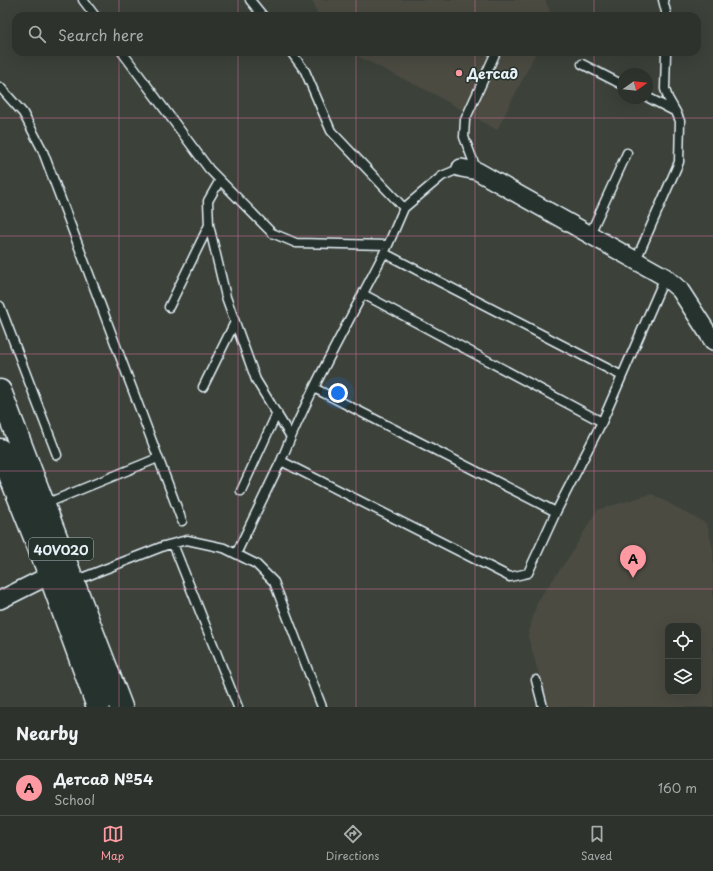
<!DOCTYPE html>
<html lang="en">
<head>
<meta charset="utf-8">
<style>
  :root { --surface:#2d322c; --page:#393e38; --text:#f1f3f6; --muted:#a7aaa9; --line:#484d48; --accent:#ff9aa2 }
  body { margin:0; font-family:"Playpen Sans",sans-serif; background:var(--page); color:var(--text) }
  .controls { position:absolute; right:12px; bottom:12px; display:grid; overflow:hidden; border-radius:8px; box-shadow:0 4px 16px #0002 }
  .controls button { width:36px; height:36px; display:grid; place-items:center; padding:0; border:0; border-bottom:1px solid var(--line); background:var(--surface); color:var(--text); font:20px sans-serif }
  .compass { position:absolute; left:617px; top:68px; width:36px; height:36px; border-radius:50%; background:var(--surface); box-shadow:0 4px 16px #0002; rotate:75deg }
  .you { position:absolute; left:338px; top:393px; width:14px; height:14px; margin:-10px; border:3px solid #fff; border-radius:50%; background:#1a73e8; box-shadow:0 0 0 6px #1a73e833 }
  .badge { display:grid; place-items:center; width:26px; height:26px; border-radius:50%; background:var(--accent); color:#111; font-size:13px; font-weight:700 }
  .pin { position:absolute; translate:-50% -33px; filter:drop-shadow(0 1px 2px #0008) }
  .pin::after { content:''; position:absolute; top:21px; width:14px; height:12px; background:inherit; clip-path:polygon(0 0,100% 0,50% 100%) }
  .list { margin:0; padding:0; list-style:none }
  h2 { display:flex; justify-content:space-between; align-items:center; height:52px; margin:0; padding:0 16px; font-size:17px }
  h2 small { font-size:13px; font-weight:400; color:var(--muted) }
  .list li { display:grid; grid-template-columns:26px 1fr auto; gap:12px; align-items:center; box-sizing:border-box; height:56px; padding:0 16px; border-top:1px solid var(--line) }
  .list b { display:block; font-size:15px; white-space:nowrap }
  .list p { margin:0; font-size:13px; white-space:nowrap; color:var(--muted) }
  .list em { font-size:13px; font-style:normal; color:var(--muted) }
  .icon { flex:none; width:22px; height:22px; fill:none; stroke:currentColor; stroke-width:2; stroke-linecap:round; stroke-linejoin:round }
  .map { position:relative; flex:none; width:713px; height:707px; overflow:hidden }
  .search { position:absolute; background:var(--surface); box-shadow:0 4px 16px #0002; left:12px; right:12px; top:12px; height:44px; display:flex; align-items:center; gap:10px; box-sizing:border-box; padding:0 14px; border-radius:12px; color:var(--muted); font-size:15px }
  .sheet { height:108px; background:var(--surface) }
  nav { display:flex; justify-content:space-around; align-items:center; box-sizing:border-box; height:56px; border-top:1px solid var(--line); background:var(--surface); font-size:11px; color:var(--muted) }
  nav a { display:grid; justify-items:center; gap:2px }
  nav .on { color:var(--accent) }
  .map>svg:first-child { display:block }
</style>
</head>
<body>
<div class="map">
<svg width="713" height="707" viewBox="0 0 713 707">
  <rect width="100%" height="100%" fill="#3c423a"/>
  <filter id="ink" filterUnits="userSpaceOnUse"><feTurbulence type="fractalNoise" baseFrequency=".025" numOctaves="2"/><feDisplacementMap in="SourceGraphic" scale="8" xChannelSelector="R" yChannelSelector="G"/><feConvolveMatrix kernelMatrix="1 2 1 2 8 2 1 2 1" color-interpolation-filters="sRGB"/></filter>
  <g filter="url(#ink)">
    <!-- built -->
    <path fill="#4b4c43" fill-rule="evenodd" d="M312,0H545L552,16H318Z
      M349,52H536L497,130L434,94Z
      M652,494L707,524L713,549V707H548L528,636L537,602L571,554L597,510ZM668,626H698V692H668Z"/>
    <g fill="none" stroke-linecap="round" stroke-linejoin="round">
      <!-- lane casing -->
      <g stroke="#e8f1f8" stroke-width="11">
        <path id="lane" d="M83,0L95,16
          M250,0L263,16
          M663,0L667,16
          M122,52L209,169L272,233L296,243L388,245L404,208L442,176L461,168
          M291,52L305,71L331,131L404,208
          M582,64L623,85
          M0,87L23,113L42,149L182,521
          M647,97L676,112
          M477,171L464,137L465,120L496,52
          M220,180L208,201L209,225L226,297L256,380L291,437
          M590,234L627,153
          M388,245C352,317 311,386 281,461L510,577L528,573L556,512L602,422L665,277
          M384,253L622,376
          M636,260L679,162L680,121L676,112L668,98L665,89L666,52
          M363,294L602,422
          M0,306L57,455
          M169,307L209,225
          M203,387L235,322
          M314,388L556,512
          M241,491L277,413
          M45,504L158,458
          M173,544L238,707
          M236,554L281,461
          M74,581L164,546L187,540L224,548L256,564L274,582L322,707
          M536,680L543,707"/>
      </g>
      <!-- street casing -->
      <g stroke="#e8f1f8" stroke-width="20">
        <path id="street" d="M461,168L477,171L665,277L680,290L713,341
          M0,600L50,575"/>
      </g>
      <!-- primary casing -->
      <g stroke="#e8f1f8" stroke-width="25">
        <path id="primary" d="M0,391L121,707
          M0,450L50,575L98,707"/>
      </g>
      <!-- lane -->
      <use href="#lane" stroke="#26332d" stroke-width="8"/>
      <!-- street -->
      <use href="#street" stroke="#26332d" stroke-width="17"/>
      <!-- primary -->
      <use href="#primary" stroke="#26332d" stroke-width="22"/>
    </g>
  </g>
  <!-- grid -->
  <path fill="none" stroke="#d16f9a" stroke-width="1" stroke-opacity="0.55" d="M119,0V16M238,0V16M356,0V16M475,0V16M594,0V16M119,52V707M238,52V707M356,52V707M475,52V707M594,52V707M0,118H713M0,236H713M0,354H713M0,471H713M0,589H713"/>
  <!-- markers -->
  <circle fill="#ff9aa2" stroke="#26332d" stroke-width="1.5" cx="459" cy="73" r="4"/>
  <g text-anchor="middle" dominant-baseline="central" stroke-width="3" stroke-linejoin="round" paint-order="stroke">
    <!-- shield labels -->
    <rect fill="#26332d" stroke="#aeb8bb" stroke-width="1" x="29" y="538" width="64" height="22" rx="3"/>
    <g font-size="13" font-weight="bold" fill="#e8f1f8">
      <text x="61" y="549">40V020</text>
    </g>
    <!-- poi labels -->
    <g font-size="14" font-weight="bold" fill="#e8f1f8" stroke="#26332d" text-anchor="start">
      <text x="467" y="73">Детсад</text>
    </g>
  </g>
</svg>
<div class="controls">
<button><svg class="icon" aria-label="locate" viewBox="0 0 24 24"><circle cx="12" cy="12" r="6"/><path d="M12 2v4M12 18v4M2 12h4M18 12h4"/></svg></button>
<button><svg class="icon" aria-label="layers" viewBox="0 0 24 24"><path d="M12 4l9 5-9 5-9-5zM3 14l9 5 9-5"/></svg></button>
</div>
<svg class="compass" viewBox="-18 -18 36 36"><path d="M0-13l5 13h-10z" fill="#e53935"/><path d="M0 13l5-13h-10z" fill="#a7aaa9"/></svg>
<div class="you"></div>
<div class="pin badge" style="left:633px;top:578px">A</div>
<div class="search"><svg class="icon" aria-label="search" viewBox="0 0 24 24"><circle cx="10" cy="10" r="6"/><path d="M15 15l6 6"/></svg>Search here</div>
</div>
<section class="sheet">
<h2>Nearby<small></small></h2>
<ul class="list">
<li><span class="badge">A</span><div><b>Детсад №54</b><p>School</p></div><em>160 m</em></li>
</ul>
</section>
<nav>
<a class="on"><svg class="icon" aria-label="map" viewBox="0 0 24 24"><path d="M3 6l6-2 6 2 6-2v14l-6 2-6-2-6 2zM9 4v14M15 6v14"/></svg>Map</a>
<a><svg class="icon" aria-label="directions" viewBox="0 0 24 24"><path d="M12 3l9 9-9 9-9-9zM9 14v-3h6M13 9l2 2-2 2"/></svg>Directions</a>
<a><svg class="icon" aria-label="saved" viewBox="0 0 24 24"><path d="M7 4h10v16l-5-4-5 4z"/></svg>Saved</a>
</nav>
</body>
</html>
